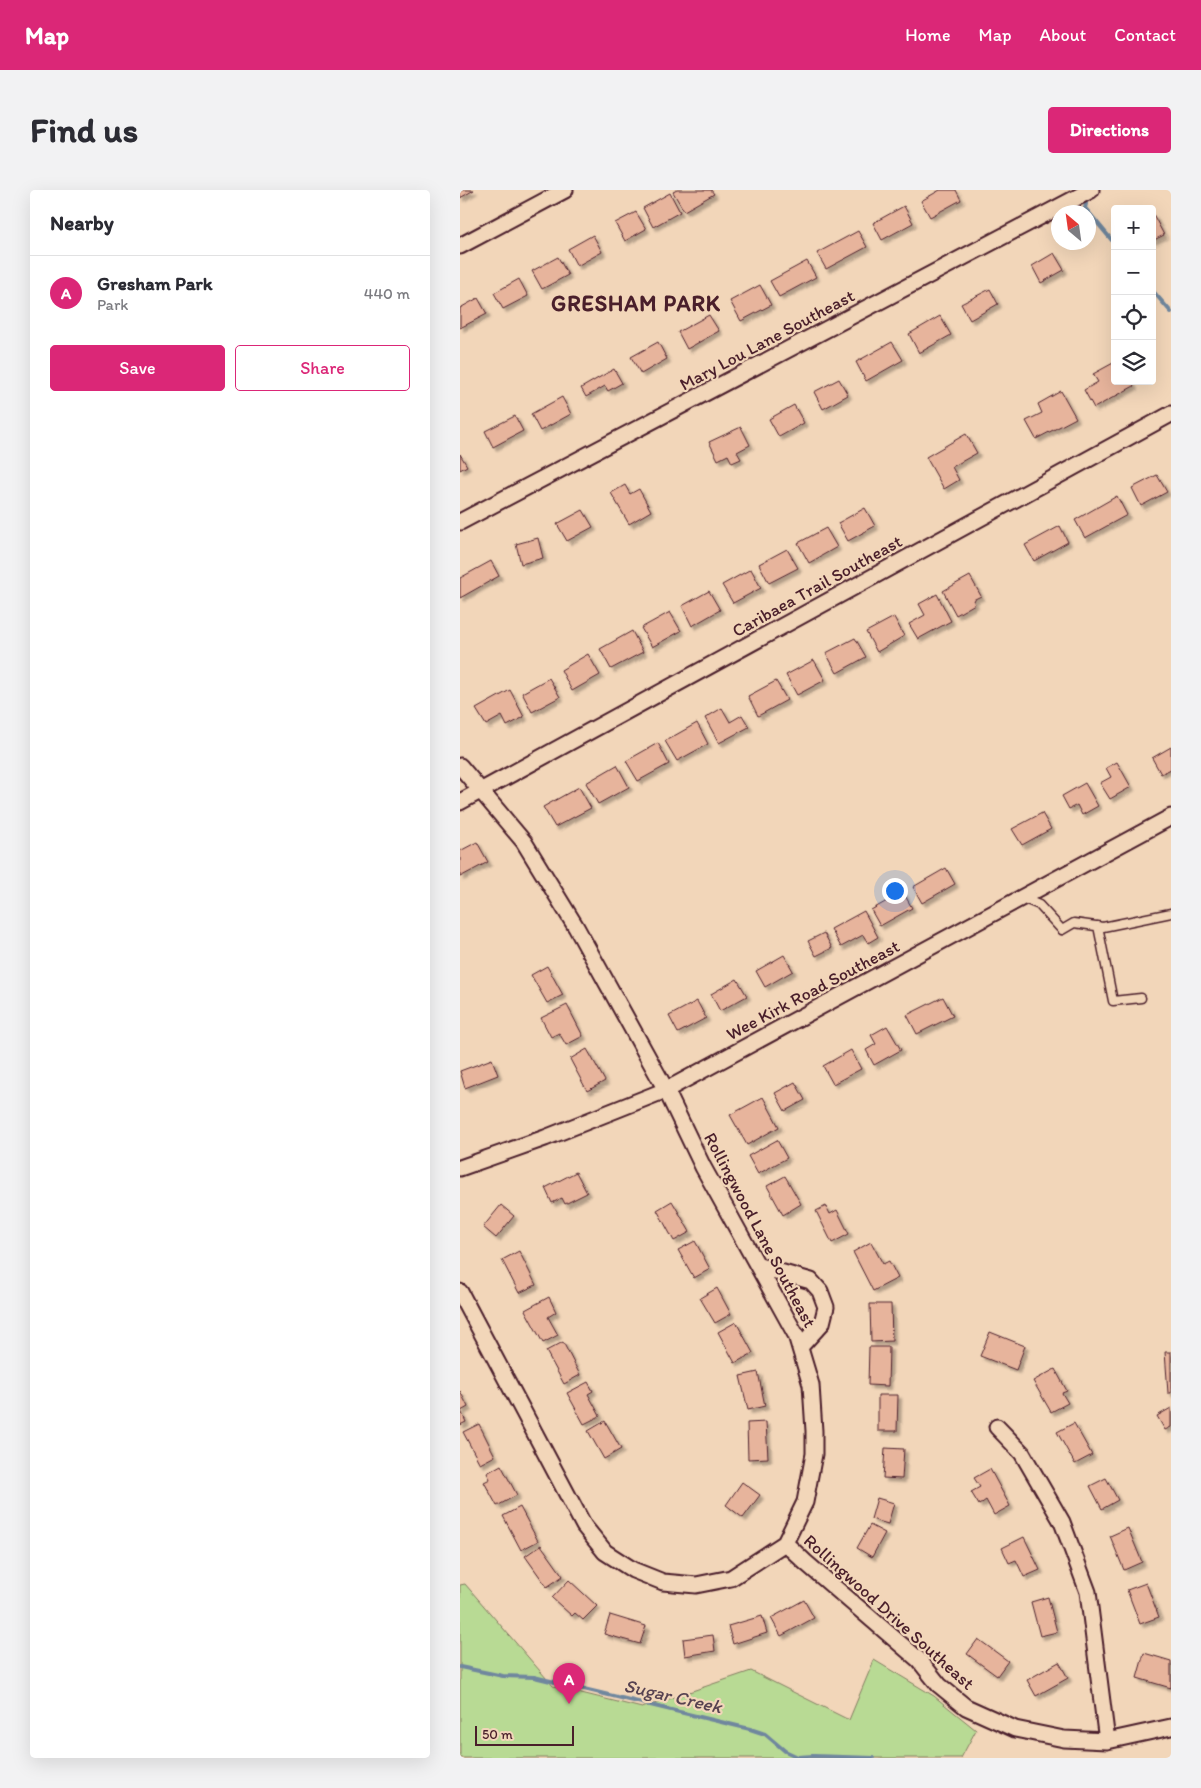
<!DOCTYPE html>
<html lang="en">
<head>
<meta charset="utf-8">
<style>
  :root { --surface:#fff; --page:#f2f2f3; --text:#2b2b33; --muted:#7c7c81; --line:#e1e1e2; --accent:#db2777 }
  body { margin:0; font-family:Itim,sans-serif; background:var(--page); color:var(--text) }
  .controls { position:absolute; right:15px; top:15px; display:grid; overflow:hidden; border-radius:5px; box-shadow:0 5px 20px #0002 }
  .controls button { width:45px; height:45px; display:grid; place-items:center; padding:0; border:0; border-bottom:1px solid var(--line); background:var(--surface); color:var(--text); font:25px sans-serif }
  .compass { position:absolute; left:591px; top:15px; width:45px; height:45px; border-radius:50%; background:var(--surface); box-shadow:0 5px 20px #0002; rotate:331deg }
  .scale { position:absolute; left:15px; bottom:12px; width:99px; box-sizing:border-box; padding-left:5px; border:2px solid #4a1f2b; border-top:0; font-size:14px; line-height:18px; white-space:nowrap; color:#4a1f2b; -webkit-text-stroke:4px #f2d6b9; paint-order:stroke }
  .you { position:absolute; left:434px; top:700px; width:18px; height:18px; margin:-12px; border:4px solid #fff; border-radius:50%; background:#1a73e8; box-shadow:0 0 0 8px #1a73e833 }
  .badge { display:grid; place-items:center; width:32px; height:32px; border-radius:50%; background:var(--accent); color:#fff; font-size:16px; font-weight:700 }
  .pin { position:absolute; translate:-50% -41px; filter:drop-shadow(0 1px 2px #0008) }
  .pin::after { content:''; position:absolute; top:26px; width:18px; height:15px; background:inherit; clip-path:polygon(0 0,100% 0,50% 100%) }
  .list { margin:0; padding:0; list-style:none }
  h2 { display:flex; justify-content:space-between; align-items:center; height:65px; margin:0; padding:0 20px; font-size:21px }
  h2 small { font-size:16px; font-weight:400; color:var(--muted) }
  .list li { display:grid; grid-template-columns:32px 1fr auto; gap:15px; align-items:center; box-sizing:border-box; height:75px; padding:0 20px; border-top:1px solid var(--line) }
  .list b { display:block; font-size:19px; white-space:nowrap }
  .list p { margin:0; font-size:16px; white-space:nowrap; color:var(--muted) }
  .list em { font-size:16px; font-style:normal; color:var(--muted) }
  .actions { display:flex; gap:10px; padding:15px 20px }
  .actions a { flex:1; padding:11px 0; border:1px solid var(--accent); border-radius:5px; text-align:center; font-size:18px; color:var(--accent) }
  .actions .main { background:var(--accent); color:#fff }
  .icon { flex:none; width:28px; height:28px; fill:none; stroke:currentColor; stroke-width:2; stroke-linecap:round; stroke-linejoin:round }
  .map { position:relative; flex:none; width:711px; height:1568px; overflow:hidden; border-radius:5px }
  header { display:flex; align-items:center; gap:30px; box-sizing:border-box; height:70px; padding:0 25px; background:var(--accent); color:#fff }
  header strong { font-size:24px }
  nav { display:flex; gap:28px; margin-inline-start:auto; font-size:18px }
  .intro { display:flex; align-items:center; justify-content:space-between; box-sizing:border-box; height:120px; padding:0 30px }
  h1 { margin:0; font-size:35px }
  .button { padding:12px 22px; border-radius:5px; background:var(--accent); color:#fff; font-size:18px; font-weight:700 }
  main { display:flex; gap:30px; padding:0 30px }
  aside { flex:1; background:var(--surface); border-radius:5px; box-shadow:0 5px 20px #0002 }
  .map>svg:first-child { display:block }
</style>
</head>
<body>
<header>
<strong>Map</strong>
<nav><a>Home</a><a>Map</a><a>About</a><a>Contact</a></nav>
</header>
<div class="intro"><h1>Find us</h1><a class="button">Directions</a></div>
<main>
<aside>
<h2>Nearby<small></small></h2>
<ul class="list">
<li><span class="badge">A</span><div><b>Gresham Park</b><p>Park</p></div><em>440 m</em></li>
</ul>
<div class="actions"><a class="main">Save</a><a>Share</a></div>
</aside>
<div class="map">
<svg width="711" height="1568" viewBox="0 0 711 1568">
  <defs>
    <filter id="shadow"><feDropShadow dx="3.5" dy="3.5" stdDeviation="1" flood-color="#0004"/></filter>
  </defs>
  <rect width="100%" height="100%" fill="#f2d6b9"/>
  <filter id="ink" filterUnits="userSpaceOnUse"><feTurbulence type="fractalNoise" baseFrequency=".02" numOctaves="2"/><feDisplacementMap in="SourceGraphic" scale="10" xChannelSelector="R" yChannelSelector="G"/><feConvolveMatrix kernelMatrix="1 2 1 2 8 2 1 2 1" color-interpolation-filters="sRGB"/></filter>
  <g filter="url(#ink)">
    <!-- green -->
    <path fill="#b8da94" stroke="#817c60" d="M5,1394L93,1496L182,1518L291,1481L389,1530L414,1470L474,1506L516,1540L501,1568H0V1395Z"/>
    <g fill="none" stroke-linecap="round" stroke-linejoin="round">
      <!-- stream -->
      <path stroke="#70879e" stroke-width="4" d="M626,14L625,18L655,54
        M692,100L711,122
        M0,1477L43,1486L74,1487L290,1539L305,1544L325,1561L338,1567L353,1566L413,1568"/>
    </g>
    <!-- building -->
    <path fill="#e7b49c" stroke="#4a1f2b" filter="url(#shadow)" d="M0,0H14L0,8Z
      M217,0H251L254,4L224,21L213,2Z
      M480,0H496L501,10L470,27L461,11Z
      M210,3L220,22L193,37L183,18Z
      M444,16L453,33L422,50L413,33Z
      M176,22L186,39L165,51L155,33Z
      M693,24L704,45L692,51V25Z
      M398,41L407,57L366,79L357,63Z
      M133,45L142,62L117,76L108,59Z
      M594,63L604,80L581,93L572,76Z
      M98,67L108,85L82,99L72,81Z
      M347,71L356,87L319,107L310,91Z
      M59,89L68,106L43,119L34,103Z
      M300,95L311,115L281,131L270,111Z
      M530,99L538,114L510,130L501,114Z
      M18,108L27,124L0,138V118Z
      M249,125L259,141L227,159L218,142Z
      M480,126L491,145L459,163L449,144Z
      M198,152L207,169L181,184L171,167Z
      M432,152L443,170L406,191L396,172Z
      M655,172V191H671L674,196L634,218L624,200L638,192L633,184Z
      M154,179L162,193L148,201L145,196L126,207L121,198Z
      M379,189L388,205L363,219L354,202Z
      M601,201L616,228L576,249L566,231L582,223L578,214Z
      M102,207L111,224L80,241L71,224Z
      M334,215L344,233L319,247L309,229Z
      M55,226L63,241L33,257L25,241Z
      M281,237L290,255L277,262L281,269L272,273L268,265L258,270L249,252Z
      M506,244L517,263L492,277L499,290L484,299L466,267Z
      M0,264L7,276L0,280Z
      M697,285L707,302L681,316L672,298Z
      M165,295L170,304L179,299L191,321L169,334L151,303Z
      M657,306L667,325L625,348L615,330Z
      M405,318L415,336L388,351L378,333Z
      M123,320L133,337L107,351L97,334Z
      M600,336L608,352L574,371L565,355Z
      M366,338L377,357L349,373L338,353Z
      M78,348L83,368L61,374L56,354Z
      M327,359L338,378L309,393L299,374Z
      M31,371L39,386L0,408V388Z
      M291,379L301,398L273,413L262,395Z
      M510,386L521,406L513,410L515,414L496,425L483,401Z
      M249,401L260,420L232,436L222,416Z
      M477,404L491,431L458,449L449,434L465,425L459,414Z
      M210,422L221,441L192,457L181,438Z
      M434,427L444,446L417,462L406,442Z
      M172,441L183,462L151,479L140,459Z
      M395,448L406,467L377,483L366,463Z
      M128,464L140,485L112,501L101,480Z
      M354,470L365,490L337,505L326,485Z
      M89,488L100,507L72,522L62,503Z
      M316,491L327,510L298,526L288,506Z
      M50,500L64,527L47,536L42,526L26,535L16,519Z
      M262,518L270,532L282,525L289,537L259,553L245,528Z
      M237,533L248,554L217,571L205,551Z
      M198,553L209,574L178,591L166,571Z
      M711,557V579L701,584L692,568Z
      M657,572L671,597L650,609L640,593L651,587L646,578Z
      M157,575L169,597L138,614L126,593Z
      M625,593L638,616L622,625L617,615L609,619L602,606Z
      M119,597L131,618L95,637L83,617Z
      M582,623L591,639L562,655L552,639Z
      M17,652L28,672L0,687V661Z
      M486,678L495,694L462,713L453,697Z
      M443,702L452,718L420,736L411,720Z
      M404,721L418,747L408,753L403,745L381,757L371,739Z
      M364,743L372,758L356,766L348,751Z
      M324,765L333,781L305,797L296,781Z
      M87,776L103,805L87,813L71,785Z
      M277,789L287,806L260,821L251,804Z
      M483,807L493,826L457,844L447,825Z
      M237,811L246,828L218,843L209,826Z
      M107,815L123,846L106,855L99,843L91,847L81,828Z
      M427,836L441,860L414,875L406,860L416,854L411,845Z
      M127,859L145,891L127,901L110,869Z
      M391,860L401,879L373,894L363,876Z
      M32,869L38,885L5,898L0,881Z
      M335,892L345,910L325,921L315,903Z
      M303,907L319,937L287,955L270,925Z
      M317,950L327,968L298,984L288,966Z
      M116,982L127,1003L105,1014L102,1008L92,1013L85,998Z
      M325,986L341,1014L323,1025L307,996Z
      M212,1011L230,1042L214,1051L197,1020Z
      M41,1015L54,1026L36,1048L23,1037Z
      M366,1016L370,1024L377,1020L389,1044L372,1053L356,1021Z
      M235,1051L250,1079L234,1088L218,1060Z
      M411,1052L423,1074L429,1071L438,1088L413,1101L393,1062Z
      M59,1061L76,1095L59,1103L42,1070Z
      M257,1098L271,1124L255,1133L240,1108Z
      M89,1107L96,1122L88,1127L98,1145L83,1153L65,1120Z
      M410,1114H431L432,1151L411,1152Z
      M276,1132L293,1163L275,1173L258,1142Z
      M530,1142L565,1156L556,1180L520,1166Z
      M103,1152L120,1185L104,1194L86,1161Z
      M409,1157H429L428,1196L408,1195Z
      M705,1162H711V1203H708Z
      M595,1179L607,1201L602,1203L608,1213L591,1222L573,1191Z
      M298,1182L305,1216L288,1220L280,1186Z
      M128,1192L133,1201L128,1204L140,1226L124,1234L107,1203Z
      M0,1201L8,1217L1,1221L6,1232L0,1235Z
      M418,1205H438L437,1241H418Z
      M711,1218V1237L705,1240L697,1226Z
      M145,1231L161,1259L144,1269L128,1241Z
      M306,1232L308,1268L288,1269L287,1233Z
      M614,1233L632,1265L615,1274L597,1242Z
      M19,1234L35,1266L20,1274L3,1242Z
      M425,1258L444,1259L442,1289L423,1288Z
      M41,1275L57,1305L37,1316L24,1292L30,1289L27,1283Z
      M530,1279L550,1316L534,1325L526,1310L519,1315L511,1302L520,1297L514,1288Z
      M646,1288L658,1310L642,1319L630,1296Z
      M282,1292L300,1305L283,1328L266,1315Z
      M417,1308L434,1313L428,1334L411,1329Z
      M60,1317L78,1351L61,1360L43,1326Z
      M410,1335L425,1343L412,1367L397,1358Z
      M668,1338L682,1372L664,1380L650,1346Z
      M564,1347L580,1380L564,1387L556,1370L549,1373L542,1358Z
      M81,1355L103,1386L87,1397L65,1366Z
      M109,1390L137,1416L123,1430L115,1423L112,1426L92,1408Z
      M686,1393L699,1427L680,1434L667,1400Z
      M588,1407L597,1442L580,1446L571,1412Z
      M344,1410L354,1428L321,1446L311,1428Z
      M150,1425L186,1436L180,1454L144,1444Z
      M302,1426L307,1443L273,1454L268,1436Z
      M253,1445L255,1461L225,1466L223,1449Z
      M518,1449L548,1471L537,1486L507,1464Z
      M684,1463L711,1471V1498L677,1488Z
      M599,1472L608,1488L576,1506L567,1490Z"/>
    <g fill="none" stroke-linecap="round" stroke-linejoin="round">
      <!-- service casing -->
      <g stroke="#4a1f2b" stroke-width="11">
        <path id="service" d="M562,708L579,715L602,740L614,733L643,737L711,723
          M638,736L653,811L681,808"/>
      </g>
      <!-- minor casing -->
      <g stroke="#4a1f2b" stroke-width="19">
        <path id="minor" d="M0,56L105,0
          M0,332L631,0
          M0,576L64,652L116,737L206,900L243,977L336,1145L351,1195L354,1241V1264L345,1312L325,1353L271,1388L236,1395L203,1392L173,1380L145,1362L124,1336L0,1102
          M0,612L711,224
          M0,978L85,948L206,900L711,627
          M299,1076L351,1091L360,1101L366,1117L362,1133L340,1157
          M537,1237L562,1263L602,1332L628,1402L647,1551
          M325,1353L345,1372L459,1470L479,1495L506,1517L555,1539L604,1549L647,1551L711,1537"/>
      </g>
      <!-- service -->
      <use href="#service" stroke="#f2d6b9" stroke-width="8"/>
      <!-- minor -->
      <use href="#minor" stroke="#f2d6b9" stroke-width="15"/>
    </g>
  </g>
  <g text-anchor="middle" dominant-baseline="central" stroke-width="4.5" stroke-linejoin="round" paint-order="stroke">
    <!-- street labels -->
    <g font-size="18" fill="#4a1f2b" stroke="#f2d6b9">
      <text transform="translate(307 150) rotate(-28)">Mary Lou Lane Southeast</text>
      <text transform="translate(357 396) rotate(-29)">Caribaea Trail Southeast</text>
      <text transform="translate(353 800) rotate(-28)">Wee Kirk Road Southeast</text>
      <text transform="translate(300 1040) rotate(62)">Rollingwood Lane Southeast</text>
      <text transform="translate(429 1422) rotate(42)">Rollingwood Drive Southeast</text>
    </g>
    <!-- water labels -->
    <g font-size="19" font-style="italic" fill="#574251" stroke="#f2d6b9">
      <text transform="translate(213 1506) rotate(13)">Sugar Creek</text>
    </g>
    <!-- district labels -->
    <g font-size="22" font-weight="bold" letter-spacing="1" fill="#4a1f2b" stroke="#f2d6b9">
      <text x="176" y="113">GRESHAM PARK</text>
    </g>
  </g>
</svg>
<div class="controls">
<button>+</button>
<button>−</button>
<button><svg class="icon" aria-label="locate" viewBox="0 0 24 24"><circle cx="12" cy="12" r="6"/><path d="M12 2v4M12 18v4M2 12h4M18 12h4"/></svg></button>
<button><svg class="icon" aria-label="layers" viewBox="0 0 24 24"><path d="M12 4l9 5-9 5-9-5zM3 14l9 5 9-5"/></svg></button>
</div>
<svg class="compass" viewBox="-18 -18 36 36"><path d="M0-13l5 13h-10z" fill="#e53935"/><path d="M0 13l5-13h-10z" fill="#7c7c81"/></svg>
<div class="scale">50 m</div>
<div class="you"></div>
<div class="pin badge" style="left:109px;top:1514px">A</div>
</div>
</main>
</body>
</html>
